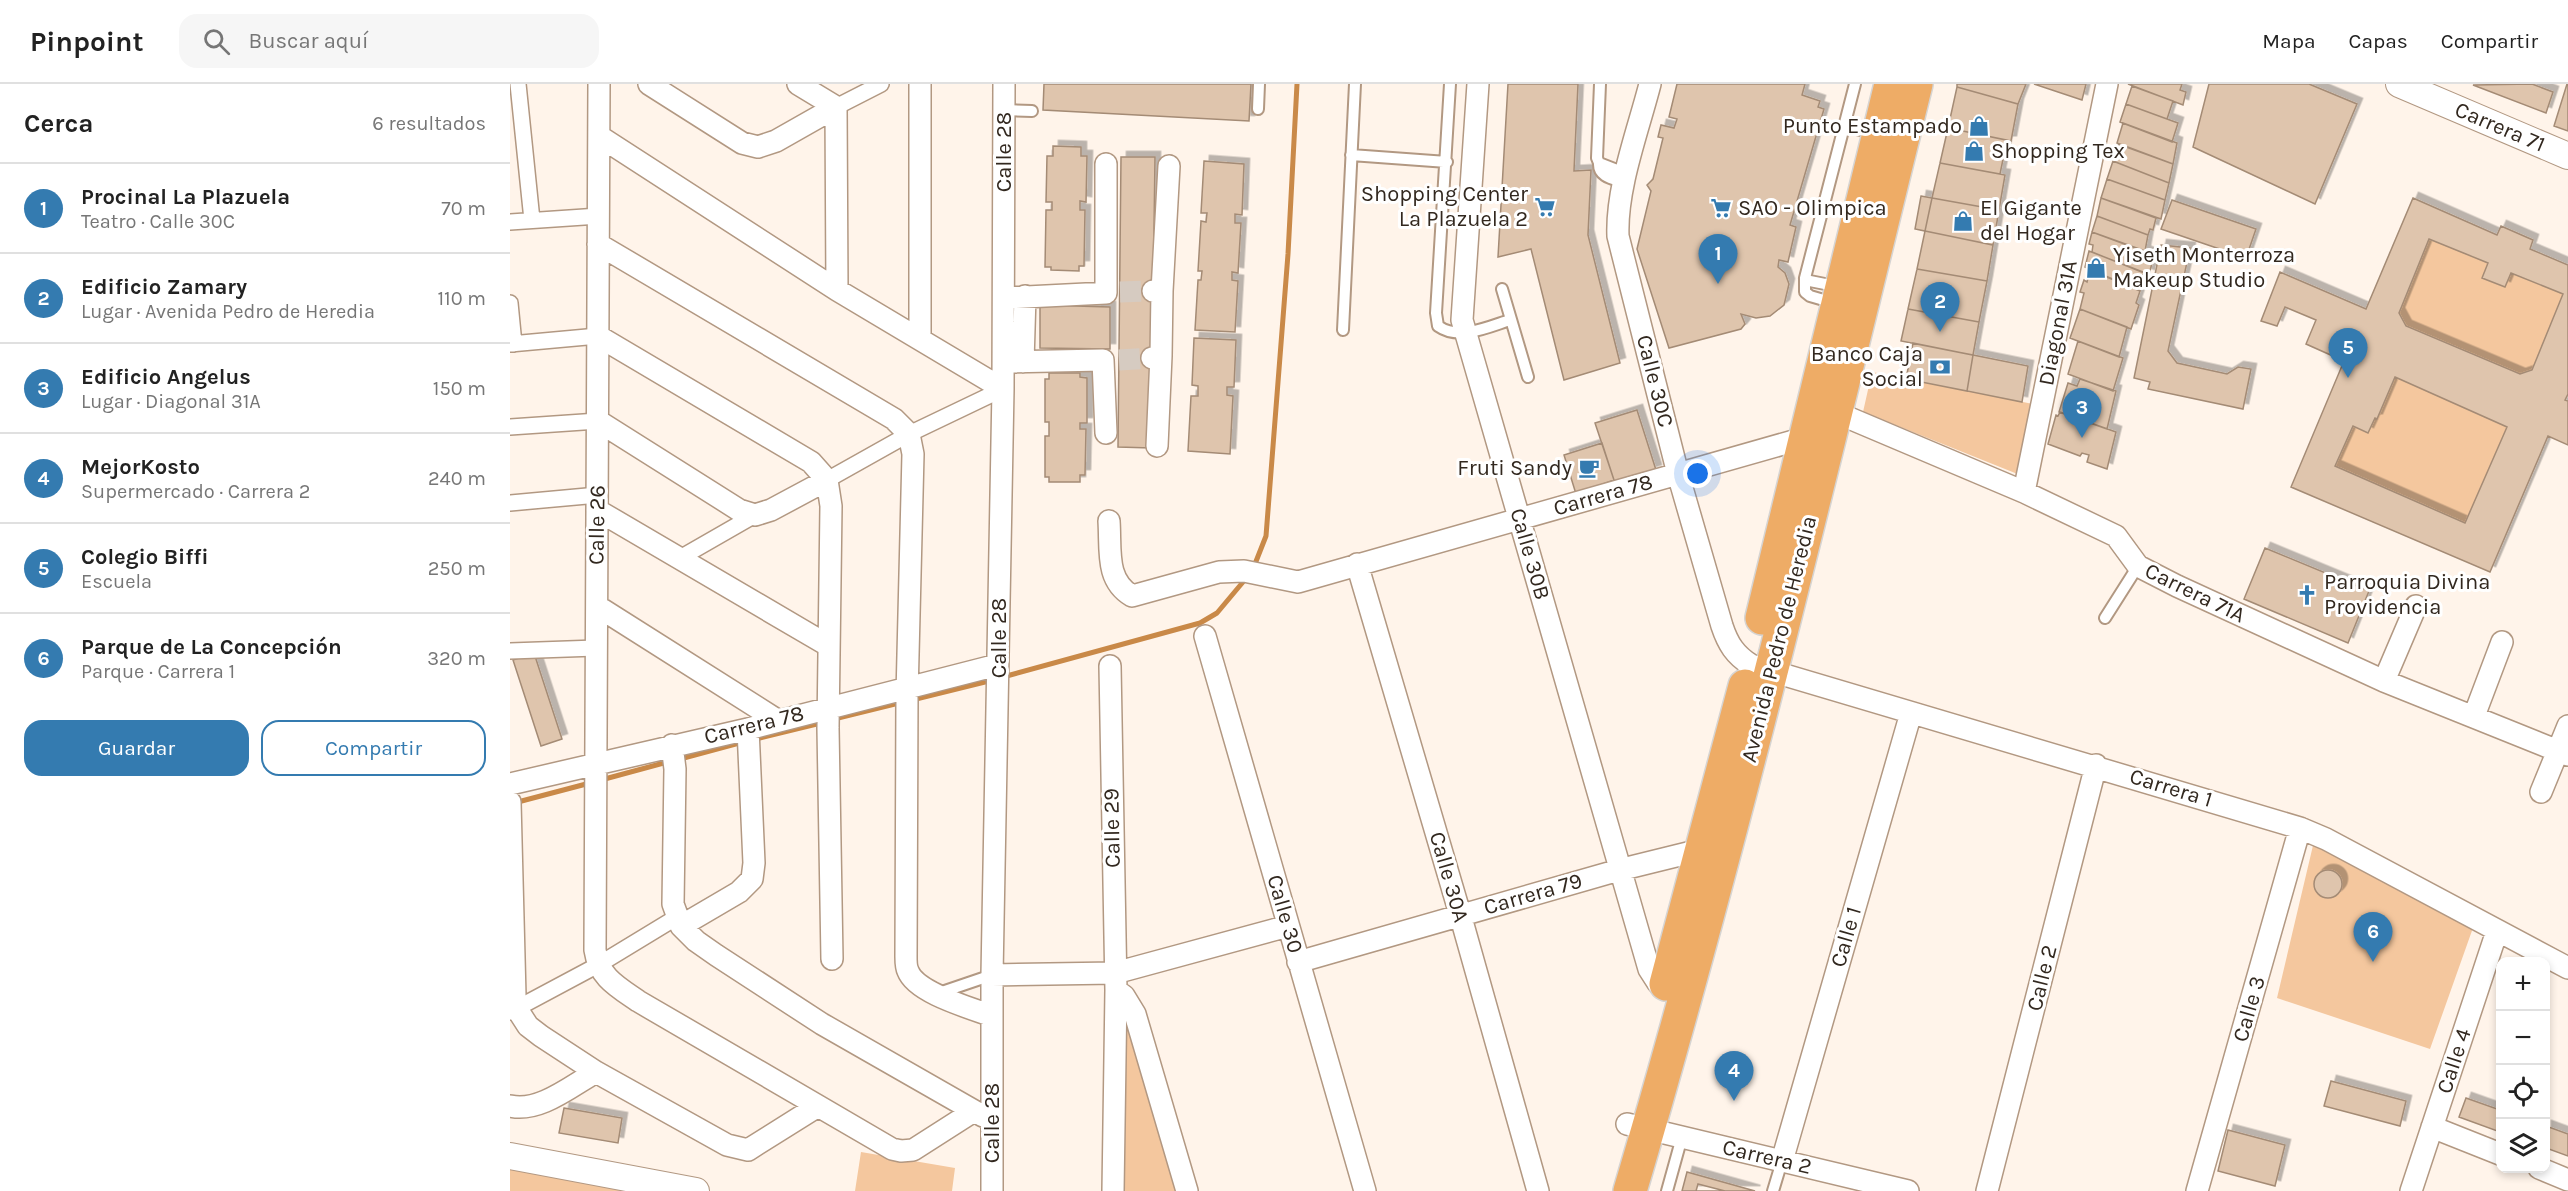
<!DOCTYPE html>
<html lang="es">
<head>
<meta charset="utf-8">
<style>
  :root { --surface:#fff; --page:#f6f6f6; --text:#222; --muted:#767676; --line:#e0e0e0; --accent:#347bb0 }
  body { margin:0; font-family:Karla,sans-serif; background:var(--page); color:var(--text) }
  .controls { position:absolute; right:18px; bottom:18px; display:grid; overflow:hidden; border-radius:12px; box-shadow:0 3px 9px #0003 }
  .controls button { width:54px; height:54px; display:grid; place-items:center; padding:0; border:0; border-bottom:2px solid var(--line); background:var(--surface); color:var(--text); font:30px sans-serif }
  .you { position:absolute; left:1188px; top:390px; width:21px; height:21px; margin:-15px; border:4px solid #fff; border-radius:50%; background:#1a73e8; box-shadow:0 0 0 9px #1a73e833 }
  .badge { display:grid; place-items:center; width:39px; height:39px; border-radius:50%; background:var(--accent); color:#fff; font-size:20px; font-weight:700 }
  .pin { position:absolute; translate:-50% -50px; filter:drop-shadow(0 2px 3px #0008) }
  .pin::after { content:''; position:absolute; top:32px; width:21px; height:18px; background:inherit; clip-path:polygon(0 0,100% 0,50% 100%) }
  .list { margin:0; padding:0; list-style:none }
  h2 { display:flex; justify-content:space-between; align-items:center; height:78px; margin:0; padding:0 24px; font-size:26px }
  h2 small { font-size:20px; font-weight:400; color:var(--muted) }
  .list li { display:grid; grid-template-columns:39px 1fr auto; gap:18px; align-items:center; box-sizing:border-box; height:90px; padding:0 24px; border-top:2px solid var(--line) }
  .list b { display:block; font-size:22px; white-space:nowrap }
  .list p { margin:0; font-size:20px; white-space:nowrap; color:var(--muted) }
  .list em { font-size:20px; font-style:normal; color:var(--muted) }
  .actions { display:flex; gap:12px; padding:18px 24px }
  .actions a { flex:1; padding:14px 0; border:2px solid var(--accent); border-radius:18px; text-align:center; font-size:21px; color:var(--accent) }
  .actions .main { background:var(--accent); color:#fff }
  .icon { flex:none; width:33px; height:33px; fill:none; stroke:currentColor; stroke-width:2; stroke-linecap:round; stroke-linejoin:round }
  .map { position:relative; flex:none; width:2058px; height:1107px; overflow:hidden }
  header { display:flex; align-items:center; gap:36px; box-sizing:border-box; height:84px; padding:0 30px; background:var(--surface); border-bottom:2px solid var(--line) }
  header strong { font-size:28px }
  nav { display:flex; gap:33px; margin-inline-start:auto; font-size:21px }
  .search { width:420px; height:54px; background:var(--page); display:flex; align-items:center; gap:15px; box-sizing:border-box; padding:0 21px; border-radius:18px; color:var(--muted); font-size:22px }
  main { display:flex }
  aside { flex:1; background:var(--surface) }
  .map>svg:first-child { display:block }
</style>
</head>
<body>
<header>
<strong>Pinpoint</strong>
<div class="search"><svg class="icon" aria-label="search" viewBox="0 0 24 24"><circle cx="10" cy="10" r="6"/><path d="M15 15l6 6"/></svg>Buscar aquí</div>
<nav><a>Mapa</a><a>Capas</a><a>Compartir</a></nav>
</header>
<main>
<aside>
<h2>Cerca<small>6 resultados</small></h2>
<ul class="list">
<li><span class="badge">1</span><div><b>Procinal La Plazuela</b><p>Teatro · Calle 30C</p></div><em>70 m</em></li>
<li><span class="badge">2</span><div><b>Edificio Zamary</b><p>Lugar · Avenida Pedro de Heredia</p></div><em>110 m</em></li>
<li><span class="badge">3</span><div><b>Edificio Angelus</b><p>Lugar · Diagonal 31A</p></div><em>150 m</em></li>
<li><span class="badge">4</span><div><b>MejorKosto</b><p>Supermercado · Carrera 2</p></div><em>240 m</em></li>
<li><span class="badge">5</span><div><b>Colegio Biffi</b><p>Escuela</p></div><em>250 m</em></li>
<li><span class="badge">6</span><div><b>Parque de La Concepción</b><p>Parque · Carrera 1</p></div><em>320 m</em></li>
</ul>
<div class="actions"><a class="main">Guardar</a><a>Compartir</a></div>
</aside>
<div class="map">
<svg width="2058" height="1107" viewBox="0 0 2058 1107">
  <defs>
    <filter id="shadow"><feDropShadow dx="5.5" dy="-5.5" stdDeviation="0" flood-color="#0004"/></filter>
  </defs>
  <rect width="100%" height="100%" fill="#fff4ea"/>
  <!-- green -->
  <path fill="#f4c79e" d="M1919,155L1978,179L1972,194L1994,203L2001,189L2053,210L2022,286L2010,290L1896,242L1889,229Z
    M1362,288L1523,320L1510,391L1353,328Z
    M1885,293L1997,343L1955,439L1825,382L1843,342L1858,349L1865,334L1867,335Z
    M1805,753L1964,841L1920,965L1767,914Z
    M612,926L667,1107H610Z
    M351,1068L445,1084L442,1107H345Z
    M0,1080L152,1107H0Z"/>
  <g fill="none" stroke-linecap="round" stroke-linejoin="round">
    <!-- stream -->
    <path stroke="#c98948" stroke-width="5" d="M743,485L756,452L778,170L787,0
      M493,593L690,539L707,529L738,492
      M402,616L483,596
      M324,635L393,618
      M242,656L315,638
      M170,675L233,658
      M91,696L161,677
      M4,719L80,699"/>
  </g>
  <!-- building -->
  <path fill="#dfc5ad" stroke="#a48b75" stroke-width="1.5" fill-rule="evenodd" filter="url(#shadow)" d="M534,0H741L739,37L533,26Z
    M998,0H1068L1064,87L1081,86L1078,151L1110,279L1054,296L1021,165L988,173Z
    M1167,0H1295L1292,11L1310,17L1308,23L1314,25L1280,141L1286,143L1278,178L1269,176L1268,183L1275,189L1279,200L1274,221L1260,232L1246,234L1231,230L1235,240L1231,245L1159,264L1127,165L1141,107L1137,101L1143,95L1153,54L1148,53L1151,41L1164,44L1167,35L1159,33Z
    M1447,0H1516L1508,20L1447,3Z
    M1524,0H1576L1572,16Z
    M1618,0H1672L1670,6L1676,8L1673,21Z
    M1699,0H1799L1847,20L1805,120L1683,63Z
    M2022,0L2043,8L2036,29L1963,1Z
    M2057,0H2058V47L2044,42Z
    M1622,2L1663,17L1657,35L1616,20Z
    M1447,3L1508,20L1501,57L1438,44Z
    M1616,20L1668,39L1662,58L1610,38Z
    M1613,39L1667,59L1663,80L1607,59Z
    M1438,44L1497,56L1490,90L1430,79Z
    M1608,60L1663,80L1659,99L1603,77Z
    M543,62L571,63V72H577L576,118L570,117V126H575L574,182H569V187L541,186V183H535L536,126H542V118H536L537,72H543Z
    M611,73H645L641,364L608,363Z
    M694,77L734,80L732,131L725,130V139H731L728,189L722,188V196L728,197L725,248L685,246L688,196H691L692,187H688L691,137L696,138L697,129H691Z
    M1603,77L1659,99L1655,116L1597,95Z
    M1430,79L1495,91L1489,126L1422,114Z
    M1597,95L1655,116L1651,135L1591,114Z
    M1411,112L1422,114L1415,147L1405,145Z
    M1422,114L1489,126L1483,161L1415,147Z
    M1591,114L1646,134L1643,146L1640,145L1638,151L1587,132Z
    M1903,114L1987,151L1991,142L2023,156L2020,165L2058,181V310L2055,316L2058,317V361L2038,352L1980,488L1781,403L1834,277L1796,260L1806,236L1775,223L1767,242L1751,237L1770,188L1856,225ZM1919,155L1978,179L1972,194L1995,203L2001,189L2053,210L2022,286L2010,290L1896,242L1889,229ZM1885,293L1997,343L1955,439L1825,382L1843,342L1858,349L1865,334L1867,335Z
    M1662,116L1746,145L1736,174L1651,145Z
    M1587,132L1638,151L1635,167L1582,148Z
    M1415,147L1483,161L1477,197L1407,185Z
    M1582,148L1644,171L1639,191L1582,168L1583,161L1579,160Z
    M1651,161L1680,164L1658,267L1667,279L1717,290L1728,283L1741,285L1733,325L1638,305L1640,298L1624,294Z
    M1579,167L1633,188L1630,207L1575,183Z
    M1407,185L1477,197L1469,238L1398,225Z
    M1580,186L1630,207L1626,219L1629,221L1621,245L1570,225L1574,209L1570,208L1574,196L1577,198Z
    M530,221L600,223V265L530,264Z
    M1398,225L1469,238L1463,271L1391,257Z
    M1570,225L1617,243L1609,273L1560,254Z
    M684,254L726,256L724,303H717V311L723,312L720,370L678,367L681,312H688V302L682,301Z
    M1568,257L1613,274L1603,307L1558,290Z
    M1403,259L1463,271L1457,307L1396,295Z
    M1463,271L1518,282L1512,318L1457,307Z
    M539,289H570V293L577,294V339H570V345H576L575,391H570V398H539V393H535V352H539V338H535V295H539Z
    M1570,295L1606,307L1597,345L1549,328L1558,299L1567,302Z
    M1127,326L1146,386L1105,399L1085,339Z
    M1550,328L1606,348L1597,385L1577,378L1579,371L1572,369L1570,372L1538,360L1546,331L1548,332Z
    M1092,359L1104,396L1066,410L1054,371Z
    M1755,464L1859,507L1838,559L1734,515Z
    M24,569L52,655L31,662L3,576Z
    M1804 800a14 14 0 1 1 28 0a14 14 0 1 1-28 0Z
    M1821,997L1896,1017L1890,1042L1814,1022Z
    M1956,1014L1990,1026V1048L1949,1033Z
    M54,1024L112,1034L108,1059L49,1049Z
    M2036,1042L2058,1050V1072L2036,1064Z
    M1718,1046L1775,1061L1765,1102L1708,1087Z
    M1177,1088L1245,1107H1172Z
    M1188,1100L1215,1107H1186Z"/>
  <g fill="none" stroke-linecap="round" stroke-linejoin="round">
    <!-- minor-tunnel -->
    <path stroke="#d6cbc1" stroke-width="21" stroke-dasharray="21 10" stroke-linecap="butt" d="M610,208L643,207
      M609,276L642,274"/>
    <!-- service casing -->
    <g stroke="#b29882" stroke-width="14">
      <path id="service" d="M940,0L926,229L928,242C949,257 978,243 1000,236
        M1090,0L1087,74L1089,79L1117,90
        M748,25L749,0
        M494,26L522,27
        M1334,42L1367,50
        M841,71L937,78
        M1089,79C1088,93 1103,95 1115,99
        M1295,194V208L1300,212L1324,219
        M1330,203L1300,197L1295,194L1345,0
        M992,205L1018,293
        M833,246L845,0
        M1595,534L1628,482
        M429,909L482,891
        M1157,1107L1172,1053
        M1263,1107L1272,1077"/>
    </g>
    <!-- pedestrian casing -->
    <g stroke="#b29882" stroke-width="18">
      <path id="pedestrian" d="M8,0L22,136
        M326,23L371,0
        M0,138L89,132
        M0,219L4,260
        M0,260L88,252
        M0,343L88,337
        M317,396L399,350L493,305
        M0,419L88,411
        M170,474L245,431
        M0,567L86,564
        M0,928L88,881L167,833"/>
    </g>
    <!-- minor casing -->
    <g stroke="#b29882" stroke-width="24">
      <path id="minor" d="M89,0L85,866C89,893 106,902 128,917L382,1065L391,1067L403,1066L464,1027
        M139,0L232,59L248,63L266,57L326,23
        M288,0L326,23
        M968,0L952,236L1139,885L1148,899L1163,905
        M1140,0C1128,47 1106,104 1108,152L1168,390L1212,542C1218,560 1225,571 1241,581L1790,744L1816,755L2058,884
        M326,23L327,206
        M89,52L327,206L493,305
        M88,160L384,335L399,350L403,370L397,611L396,873C396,877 396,883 398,887C406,909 461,924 482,932
        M643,207H652L659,82
        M494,214L596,209V80
        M88,252L301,378L317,396L321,422L318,644L322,875
        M410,253V0
        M651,272L652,207
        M642,274L651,272L647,362
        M494,278L593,276L596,349
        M513,278L515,212
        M1325,328L1514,408L1606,452L1628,482L1667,502L1874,597L2058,671
        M88,337L229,426L245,431L261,426L317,396
        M1514,408L1597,0
        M87,426L319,562
        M599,437C601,466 595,496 622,512L709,488L734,487L788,498L1294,354
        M847,480L950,830L1028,1107
        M87,522L267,636
        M695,552L855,1107
        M600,582L606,906L603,1107
        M1874,597L1906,522
        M1964,632L1992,558
        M162,661L165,685L163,820L171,842L186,857L206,871L312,940L473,1032
        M0,700L238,645L487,581
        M2031,708L2058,642
        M0,718L5,912L7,925L18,942L31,952L86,988L217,1061L238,1066L308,1022
        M171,842L229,808L242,795L244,779L238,645
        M788,878L1109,786L1190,766
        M482,891L605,889L778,842
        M606,906L614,912L625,930L677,1107
        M0,1022C29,1029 61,1002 86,988
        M1117,1040L1398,1107
        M1922,1043L1990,1070
        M1272,1077L1401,629
        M2029,1084L2058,1096
        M482,1107V891L493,305L494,0
        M1477,1107L1586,681
        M1687,1107L1790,744
        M1901,1107L1987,847"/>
    </g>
    <!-- tertiary casing -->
    <g stroke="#b29882" stroke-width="28">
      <path id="tertiary" d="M1889,0L2058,72
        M0,1072L186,1107"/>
    </g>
    <!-- trunk casing -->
    <g stroke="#d6d4d2" stroke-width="36">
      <path id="trunk" d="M1252,534L1381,0
        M1156,900L1235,602
        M1120,1107C1228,741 1315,370 1406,0"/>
    </g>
    <!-- service -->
    <use href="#service" stroke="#fff" stroke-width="10"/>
    <!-- pedestrian -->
    <use href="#pedestrian" stroke="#fff" stroke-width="15"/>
    <!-- minor -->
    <use href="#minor" stroke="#fff" stroke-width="21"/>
    <!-- tertiary -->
    <use href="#tertiary" stroke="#fff" stroke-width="26"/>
    <!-- trunk -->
    <use href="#trunk" stroke="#eeac66" stroke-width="33"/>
  </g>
  <!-- icons -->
  <defs>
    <g id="shop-bare" transform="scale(1.62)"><path d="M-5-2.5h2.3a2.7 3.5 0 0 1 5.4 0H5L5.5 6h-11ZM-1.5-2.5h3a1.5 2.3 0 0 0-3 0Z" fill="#347bb0" stroke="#fff" stroke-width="2.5" paint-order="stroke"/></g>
    <g id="supermarket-bare" transform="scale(1.62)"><path d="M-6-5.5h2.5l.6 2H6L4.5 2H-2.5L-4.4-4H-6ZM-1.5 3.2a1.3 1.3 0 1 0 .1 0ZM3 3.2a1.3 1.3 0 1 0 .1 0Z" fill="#347bb0" stroke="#fff" stroke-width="2.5" paint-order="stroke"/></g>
    <g id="bank-bare" transform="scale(1.62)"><path d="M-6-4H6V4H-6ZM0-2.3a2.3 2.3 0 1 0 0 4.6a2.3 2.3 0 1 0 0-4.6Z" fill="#347bb0" stroke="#fff" stroke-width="2.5" paint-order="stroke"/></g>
    <g id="cafe-bare" transform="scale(1.62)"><path d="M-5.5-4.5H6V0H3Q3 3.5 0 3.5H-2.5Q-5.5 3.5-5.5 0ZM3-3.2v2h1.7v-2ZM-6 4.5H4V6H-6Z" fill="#347bb0" stroke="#fff" stroke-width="2.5" paint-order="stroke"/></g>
    <g id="church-bare" transform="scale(1.62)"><path d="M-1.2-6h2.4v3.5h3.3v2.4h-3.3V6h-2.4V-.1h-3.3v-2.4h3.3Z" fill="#347bb0" stroke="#fff" stroke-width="2.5" paint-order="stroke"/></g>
  </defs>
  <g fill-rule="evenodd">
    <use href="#shop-bare" x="1469" y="42"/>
    <use href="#shop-bare" x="1464" y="67"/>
    <use href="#supermarket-bare" x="1035" y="123"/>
    <use href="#supermarket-bare" x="1211" y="124"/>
    <use href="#shop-bare" x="1453" y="137"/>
    <use href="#shop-bare" x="1586" y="184"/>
    <use href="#bank-bare" x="1430" y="283"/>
    <use href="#cafe-bare" x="1079" y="384"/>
    <use href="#church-bare" x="1797" y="511"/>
  </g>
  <g text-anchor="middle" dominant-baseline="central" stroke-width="6" stroke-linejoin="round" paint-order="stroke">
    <!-- poi labels -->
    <g font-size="22" fill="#32281f" stroke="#fff" text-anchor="start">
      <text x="1452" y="42" text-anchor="end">Punto Estampado</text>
      <text x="1481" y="67">Shopping Tex</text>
      <text x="1018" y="110" text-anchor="end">Shopping Center<tspan x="1018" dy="25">La Plazuela 2</tspan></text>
      <text x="1228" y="124">SAO - Olimpica</text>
      <text x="1470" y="124">El Gigante<tspan x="1470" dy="25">del Hogar</tspan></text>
      <text x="1603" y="171">Yiseth Monterroza<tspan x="1603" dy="25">Makeup Studio</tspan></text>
      <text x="1413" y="270" text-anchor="end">Banco Caja<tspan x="1413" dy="25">Social</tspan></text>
      <text x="1062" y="384" text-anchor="end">Fruti Sandy</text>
      <text x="1814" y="498">Parroquia Divina<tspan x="1814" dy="25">Providencia</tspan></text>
    </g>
    <!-- street labels -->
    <g font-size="22" fill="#32281f" stroke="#fff">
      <text transform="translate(1990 43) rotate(23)">Carrera 71</text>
      <text transform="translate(494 68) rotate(-90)">Calle 28</text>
      <text transform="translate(1548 239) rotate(-79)">Diagonal 31A</text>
      <text transform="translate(1145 297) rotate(76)">Calle 30C</text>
      <text transform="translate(1093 411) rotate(-16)">Carrera 78</text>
      <text transform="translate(87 441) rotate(-89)">Calle 26</text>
      <text transform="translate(1020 470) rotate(74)">Calle 30B</text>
      <text transform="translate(1685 509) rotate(26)">Carrera 71A</text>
      <text transform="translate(489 554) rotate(-90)">Calle 28</text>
      <text transform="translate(1269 555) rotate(-76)">Avenida Pedro de Heredia</text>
      <text transform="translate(244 641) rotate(-14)">Carrera 78</text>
      <text transform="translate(1661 704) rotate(17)">Carrera 1</text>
      <text transform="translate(602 744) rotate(-91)">Calle 29</text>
      <text transform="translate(939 793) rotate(74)">Calle 30A</text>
      <text transform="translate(1023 810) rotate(-16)">Carrera 79</text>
      <text transform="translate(775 830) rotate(74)">Calle 30</text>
      <text transform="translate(1336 853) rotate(-74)">Calle 1</text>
      <text transform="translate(1532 894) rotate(-76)">Calle 2</text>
      <text transform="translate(1739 925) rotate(-74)">Calle 3</text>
      <text transform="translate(1944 977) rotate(-72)">Calle 4</text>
      <text transform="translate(482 1039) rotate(-90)">Calle 28</text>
      <text transform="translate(1257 1073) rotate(13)">Carrera 2</text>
    </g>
  </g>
</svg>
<div class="controls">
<button>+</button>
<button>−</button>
<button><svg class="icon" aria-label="locate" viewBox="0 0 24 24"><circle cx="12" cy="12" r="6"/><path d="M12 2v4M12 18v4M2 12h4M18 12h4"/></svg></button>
<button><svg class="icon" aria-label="layers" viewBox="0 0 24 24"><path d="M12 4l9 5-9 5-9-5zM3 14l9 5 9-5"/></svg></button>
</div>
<div class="you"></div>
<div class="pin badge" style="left:1208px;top:200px">1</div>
<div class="pin badge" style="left:1430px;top:248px">2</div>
<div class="pin badge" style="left:1572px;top:354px">3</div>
<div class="pin badge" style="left:1224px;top:1017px">4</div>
<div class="pin badge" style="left:1838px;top:294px">5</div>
<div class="pin badge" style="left:1863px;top:878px">6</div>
</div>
</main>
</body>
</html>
